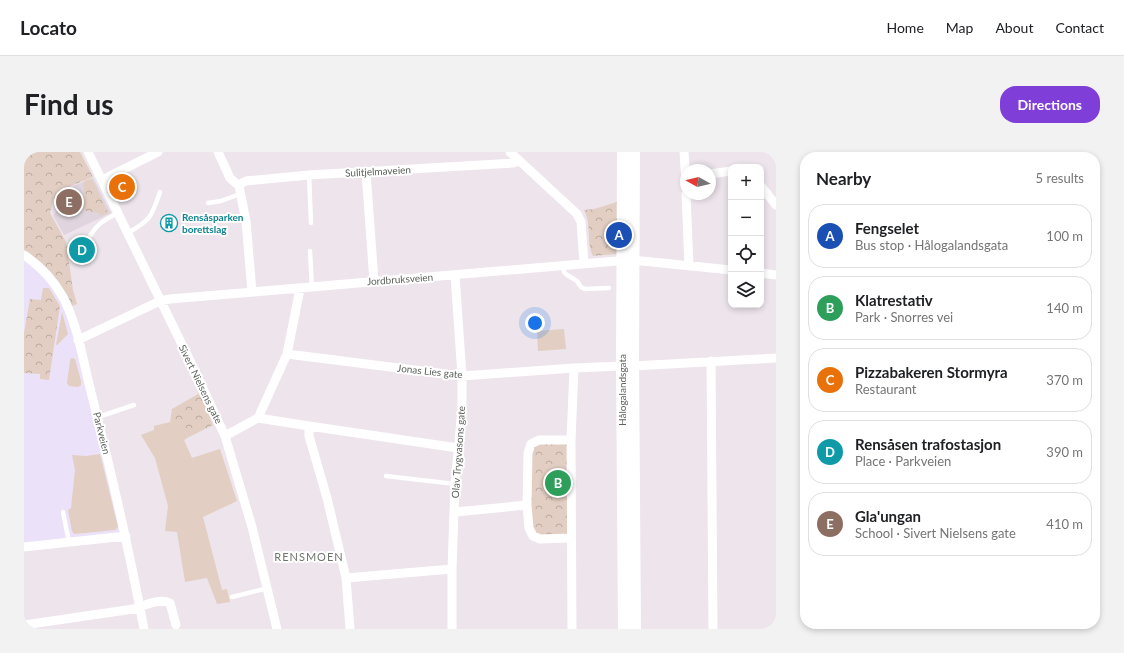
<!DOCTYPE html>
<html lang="en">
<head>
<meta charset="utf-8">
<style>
  :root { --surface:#fff; --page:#f2f2f2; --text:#202124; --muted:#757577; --line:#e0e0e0; --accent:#803ed9 }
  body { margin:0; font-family:Lato,sans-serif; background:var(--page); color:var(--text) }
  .controls { position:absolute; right:12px; top:12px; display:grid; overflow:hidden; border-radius:8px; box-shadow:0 2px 6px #0003 }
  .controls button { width:36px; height:36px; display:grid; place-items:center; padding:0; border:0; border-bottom:1px solid var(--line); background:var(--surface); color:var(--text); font:20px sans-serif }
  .compass { position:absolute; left:656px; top:12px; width:36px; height:36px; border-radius:50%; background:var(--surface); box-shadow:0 2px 6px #0003; rotate:278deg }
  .you { position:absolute; left:511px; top:171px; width:14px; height:14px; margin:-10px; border:3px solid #fff; border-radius:50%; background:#1a73e8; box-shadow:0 0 0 6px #1a73e833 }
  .badge { display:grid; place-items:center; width:26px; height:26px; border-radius:50%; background:var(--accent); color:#fff; font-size:13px; font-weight:700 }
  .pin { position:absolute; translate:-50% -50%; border:2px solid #fff; box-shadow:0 1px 4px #0006 }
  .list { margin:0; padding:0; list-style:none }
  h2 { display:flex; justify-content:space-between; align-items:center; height:52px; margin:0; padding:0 16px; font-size:17px }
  h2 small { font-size:13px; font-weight:400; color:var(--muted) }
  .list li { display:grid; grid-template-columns:26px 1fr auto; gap:12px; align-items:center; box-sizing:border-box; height:64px; margin:0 8px 8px; padding:0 8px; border:1px solid var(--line); border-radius:16px }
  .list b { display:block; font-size:15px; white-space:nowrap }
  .list p { margin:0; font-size:13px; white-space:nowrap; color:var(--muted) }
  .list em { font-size:13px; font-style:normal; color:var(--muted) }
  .icon { flex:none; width:22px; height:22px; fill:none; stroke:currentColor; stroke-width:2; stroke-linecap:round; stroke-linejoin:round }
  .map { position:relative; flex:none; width:752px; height:477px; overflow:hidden; border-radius:16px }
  header { display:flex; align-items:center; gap:24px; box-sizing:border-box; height:56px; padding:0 20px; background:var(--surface); border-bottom:1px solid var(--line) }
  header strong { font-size:19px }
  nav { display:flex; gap:22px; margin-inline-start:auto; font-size:14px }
  .intro { display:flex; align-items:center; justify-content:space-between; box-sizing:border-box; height:96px; padding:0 24px }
  h1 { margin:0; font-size:28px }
  .button { padding:10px 18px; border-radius:16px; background:var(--accent); color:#fff; font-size:14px; font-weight:700 }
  main { display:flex; gap:24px; padding:0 24px }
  aside { flex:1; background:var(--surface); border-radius:16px; box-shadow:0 2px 6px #0003 }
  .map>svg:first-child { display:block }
</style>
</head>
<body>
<header>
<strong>Locato</strong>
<nav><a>Home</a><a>Map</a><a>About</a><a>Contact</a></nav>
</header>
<div class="intro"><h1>Find us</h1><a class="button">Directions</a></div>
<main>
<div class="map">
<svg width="752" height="477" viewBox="0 0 752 477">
  <defs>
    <pattern id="park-crowns" width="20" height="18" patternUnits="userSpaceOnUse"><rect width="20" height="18" fill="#e2cec2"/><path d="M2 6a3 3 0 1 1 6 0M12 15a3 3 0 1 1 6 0" fill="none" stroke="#baaba1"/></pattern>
  </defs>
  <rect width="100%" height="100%" fill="#ede4ec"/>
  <!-- education -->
  <path fill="#e0d5de" d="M69,26L87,61L40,83L29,63L39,53L35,44L45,39V38L49,36V34Z"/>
  <!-- medical -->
  <path fill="#ebe1f9" d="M0,103L11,111L43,153L96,379L95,381L0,393Z"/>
  <!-- green -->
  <path fill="#e2cec2" d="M38,160L44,182L33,193H32Z
    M540,177L542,197L514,199L513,179Z
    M47,206L51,207L57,229V233L54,235L45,234L43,231L46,209Z
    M146,270L159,275L165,285L160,288L168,306L196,297L213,349L179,365L198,438L203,437L206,450L193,452L183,426L161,430L153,380L141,379L144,354L131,306L117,283L130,278V274Z
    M76,302L94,375L91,378L50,382L48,379L44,358L47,356L51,318L48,303L62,304Z"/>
  <!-- park -->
  <path fill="url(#park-crowns)" d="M0,0H56L69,25L44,35L29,48L26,61L42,90L49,138L53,152L48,154C37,130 23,112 0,98Z
    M68,27L84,61L76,64L75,61L62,59L58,55V50L61,45L59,31L62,28Z
    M593,50V101L592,102L569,104C562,90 568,73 560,58L570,57Z
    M19,136H25L36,154L25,228L16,227V222L0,221V181L6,147L17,148Z
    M176,241L189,273L165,285L159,276L146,270L148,257Z
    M547,288V386L516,387L505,376L507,292Z"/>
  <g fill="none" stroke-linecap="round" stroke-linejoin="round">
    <!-- lane -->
    <path stroke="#fff" stroke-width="4.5" d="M285,23L287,71
      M184,51L197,49L216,42
      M104,81C128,67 127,65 136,40
      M63,90C71,73 78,69 94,61
      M286,99L288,135
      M539,113L540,120L543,123L553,129L557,135L561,137L585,136
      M74,265L110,253
      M362,324L431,332
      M39,360L45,390
      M208,445L244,436"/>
    <!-- street -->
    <path stroke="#fff" stroke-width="9" d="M64,0L169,215L201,284L228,375L253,477
      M194,0L206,26L215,34
      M486,0L553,62L557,70L560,111
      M660,0L662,31
      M342,20L350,129
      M686,22L707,19
      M78,28L134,0
      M215,34L218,31L222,29L285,23L489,11L495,9
      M215,34L222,69L228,140
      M737,34L752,53
      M662,42L665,114
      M0,103C16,114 29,127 39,145C54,174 59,209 67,240C87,319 105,397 120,477
      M737,121L752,123
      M54,188L136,149L146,147L593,109H618L707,118
      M263,202L438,224L550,216L598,214
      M687,209L689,477
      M609,214L752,206
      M234,266L285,274L434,296
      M285,274V284L303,346L322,426L326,477
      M201,284L234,266L263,202L276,137
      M547,288H515L507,292L504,301L503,353L505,376L509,384L516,387L547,386
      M431,360L503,353
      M0,395L102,384
      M322,426L428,417
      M0,473L116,456C123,451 137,447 146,451L152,473
      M428,477V417L431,332L438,257V224L431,123
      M548,477L547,288L550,216"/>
    <!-- secondary -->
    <path stroke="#fff" stroke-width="12" d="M599,0L598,214L600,477
      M610,0L609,206L611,477"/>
  </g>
  <!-- icons -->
  <defs>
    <g id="building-ring" transform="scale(0.9)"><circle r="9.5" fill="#fff" stroke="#0f9aa8" stroke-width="1.5"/><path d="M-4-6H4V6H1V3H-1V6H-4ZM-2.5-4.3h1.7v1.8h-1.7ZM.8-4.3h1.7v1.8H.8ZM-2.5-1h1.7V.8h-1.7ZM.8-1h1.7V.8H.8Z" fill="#0f9aa8"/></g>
  </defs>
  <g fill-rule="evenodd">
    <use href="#building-ring" x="145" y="71"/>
  </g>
  <g text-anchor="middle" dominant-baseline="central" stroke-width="4" stroke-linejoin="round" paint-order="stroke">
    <!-- street labels -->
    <g font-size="10" fill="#5c635c" stroke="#fff">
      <text transform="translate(354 19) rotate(-3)">Sulitjelmaveien</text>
      <text transform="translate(376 127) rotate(-4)">Jordbruksveien</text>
      <text transform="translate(406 219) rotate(6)">Jonas Lies gate</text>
      <text transform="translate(177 232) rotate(64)">Sivert Nielsens gate</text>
      <text transform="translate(598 238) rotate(-90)">Hålogalandsgata</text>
      <text transform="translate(78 281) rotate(76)">Parkveien</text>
      <text transform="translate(434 300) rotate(-86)">Olav Trygvasons gate</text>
    </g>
    <!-- culture labels -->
    <g font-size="10" font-weight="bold" fill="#0d838f" stroke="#fff" text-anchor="start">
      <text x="158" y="65">Rensåsparken<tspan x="158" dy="12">borettslag</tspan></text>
    </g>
    <!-- neighbourhood labels -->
    <g font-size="11" letter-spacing="1" fill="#6e756d" stroke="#fff">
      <text x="285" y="404">RENSMOEN</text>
    </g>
  </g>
</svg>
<div class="controls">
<button>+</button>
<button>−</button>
<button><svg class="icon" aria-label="locate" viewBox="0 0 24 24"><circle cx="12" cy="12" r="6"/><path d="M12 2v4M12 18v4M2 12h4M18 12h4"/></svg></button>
<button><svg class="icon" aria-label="layers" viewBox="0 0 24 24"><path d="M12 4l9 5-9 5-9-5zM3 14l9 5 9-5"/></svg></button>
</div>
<svg class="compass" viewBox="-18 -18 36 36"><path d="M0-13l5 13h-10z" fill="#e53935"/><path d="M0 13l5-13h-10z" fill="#757577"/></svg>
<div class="you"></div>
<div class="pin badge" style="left:595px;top:83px;background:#1a4fb4">A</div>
<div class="pin badge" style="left:534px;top:331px;background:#2e9e5b">B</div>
<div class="pin badge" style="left:98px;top:35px;background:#e8710a">C</div>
<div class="pin badge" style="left:58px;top:98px;background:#0f9aa8">D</div>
<div class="pin badge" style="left:45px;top:50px;background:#8d6e63">E</div>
</div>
<aside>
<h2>Nearby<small>5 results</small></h2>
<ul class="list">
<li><span class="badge" style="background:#1a4fb4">A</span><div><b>Fengselet</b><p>Bus stop · Hålogalandsgata</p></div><em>100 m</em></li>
<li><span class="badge" style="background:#2e9e5b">B</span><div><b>Klatrestativ</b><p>Park · Snorres vei</p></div><em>140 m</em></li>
<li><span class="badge" style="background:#e8710a">C</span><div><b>Pizzabakeren Stormyra</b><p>Restaurant</p></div><em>370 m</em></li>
<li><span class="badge" style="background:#0f9aa8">D</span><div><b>Rensåsen trafostasjon</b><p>Place · Parkveien</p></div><em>390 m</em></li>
<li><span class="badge" style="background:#8d6e63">E</span><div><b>Gla'ungan</b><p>School · Sivert Nielsens gate</p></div><em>410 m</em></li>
</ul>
</aside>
</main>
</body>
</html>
